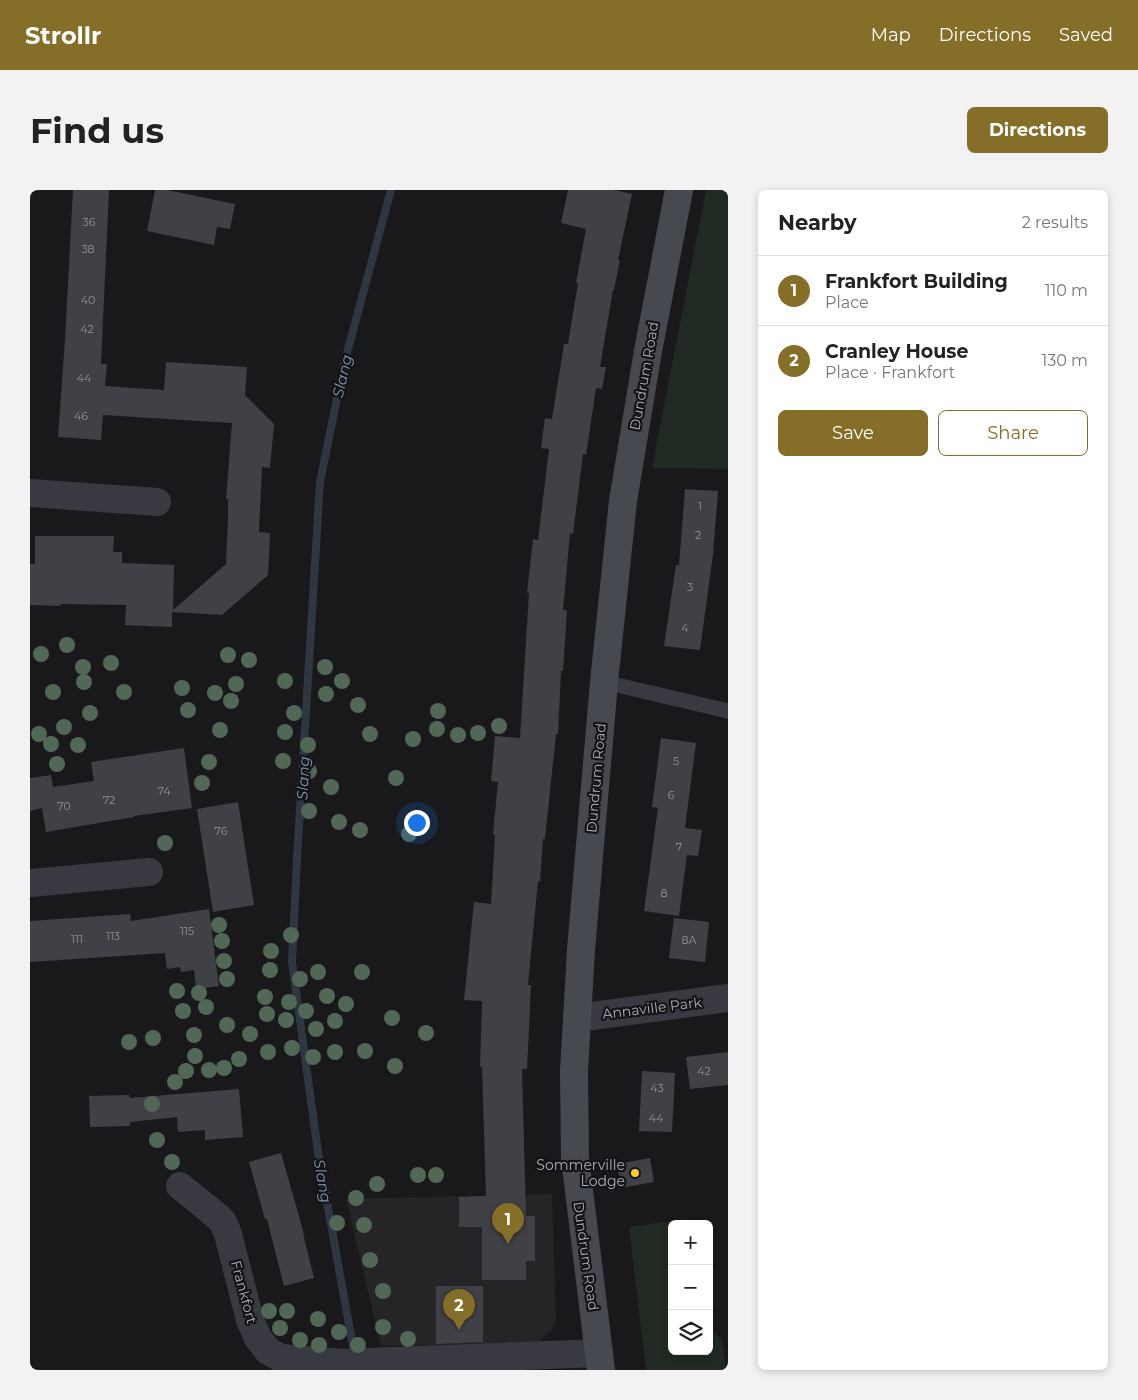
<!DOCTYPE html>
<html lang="en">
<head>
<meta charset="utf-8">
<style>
  :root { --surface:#fff; --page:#f2f2f2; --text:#222; --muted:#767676; --line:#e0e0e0; --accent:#856e27 }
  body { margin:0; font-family:Montserrat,sans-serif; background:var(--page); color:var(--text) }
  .controls { position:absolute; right:15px; bottom:15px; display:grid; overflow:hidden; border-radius:8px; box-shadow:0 2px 8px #0003 }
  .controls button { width:45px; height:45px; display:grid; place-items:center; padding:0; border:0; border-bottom:1px solid var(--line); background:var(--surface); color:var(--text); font:25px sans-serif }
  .you { position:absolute; left:386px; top:632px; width:18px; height:18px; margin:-12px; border:4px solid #fff; border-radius:50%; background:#1a73e8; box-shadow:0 0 0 8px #1a73e833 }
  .badge { display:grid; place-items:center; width:32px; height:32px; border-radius:50%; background:var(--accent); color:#fff; font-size:16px; font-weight:700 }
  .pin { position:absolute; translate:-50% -41px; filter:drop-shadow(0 1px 2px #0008) }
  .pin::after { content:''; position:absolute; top:26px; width:18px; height:15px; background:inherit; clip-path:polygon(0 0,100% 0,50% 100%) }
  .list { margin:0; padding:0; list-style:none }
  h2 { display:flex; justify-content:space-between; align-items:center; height:65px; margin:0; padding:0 20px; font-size:21px }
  h2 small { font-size:16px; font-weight:400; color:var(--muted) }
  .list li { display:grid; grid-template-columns:32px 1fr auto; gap:15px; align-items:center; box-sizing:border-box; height:70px; padding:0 20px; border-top:1px solid var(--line) }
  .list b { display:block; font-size:19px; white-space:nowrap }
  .list p { margin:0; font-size:16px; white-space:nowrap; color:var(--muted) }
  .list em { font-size:16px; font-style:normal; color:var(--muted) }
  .actions { display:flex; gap:10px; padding:15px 20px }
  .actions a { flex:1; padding:11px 0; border:1px solid var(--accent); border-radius:8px; text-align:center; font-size:18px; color:var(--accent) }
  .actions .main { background:var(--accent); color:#fff }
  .icon { flex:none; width:28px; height:28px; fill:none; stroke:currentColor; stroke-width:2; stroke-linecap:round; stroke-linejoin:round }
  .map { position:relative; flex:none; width:698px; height:1180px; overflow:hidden; border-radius:8px }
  header { display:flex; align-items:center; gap:30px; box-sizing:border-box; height:70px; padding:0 25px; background:var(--accent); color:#fff }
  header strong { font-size:24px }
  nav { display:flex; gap:28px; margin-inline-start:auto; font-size:18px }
  .intro { display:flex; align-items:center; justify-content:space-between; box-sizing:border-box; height:120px; padding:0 30px }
  h1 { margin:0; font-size:35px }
  .button { padding:12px 22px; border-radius:8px; background:var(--accent); color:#fff; font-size:18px; font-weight:700 }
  main { display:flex; gap:30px; padding:0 30px }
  aside { flex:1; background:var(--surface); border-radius:8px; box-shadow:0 2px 8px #0003 }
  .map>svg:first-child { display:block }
</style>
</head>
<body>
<header>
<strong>Strollr</strong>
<nav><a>Map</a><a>Directions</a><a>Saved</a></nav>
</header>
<div class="intro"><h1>Find us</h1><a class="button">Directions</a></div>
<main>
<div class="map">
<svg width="698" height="1180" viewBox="0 0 698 1180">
  <rect width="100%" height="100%" fill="#19191b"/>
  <!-- built -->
  <path fill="#252528" d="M522,1004L526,1133L521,1141L506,1153L351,1156L316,1009Z"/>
  <!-- green -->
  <path fill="#202a22" d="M676,0H698V279L622,278Z
    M653,1029L654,1034H642V1161H679V1137L692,1150L696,1180H616L599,1037Z"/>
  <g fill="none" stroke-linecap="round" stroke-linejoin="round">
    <!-- stream -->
    <path stroke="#2d3641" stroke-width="8" d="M325,1168L288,962L262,772L267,669L290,292L314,174L361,0"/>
  </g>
  <!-- building -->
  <path fill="#404146" d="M43,0H79L71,174H77L75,196L134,200L136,172L217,177L215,205L244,234L240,278L232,277L229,342L240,343L238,385L192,425L142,422V437L95,435L96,415L31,414L30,416L0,415V374H5V346H84L83,362H92V373L144,375L143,420L196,374L198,330V309H196L202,233L73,225L71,250L28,247L35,150Z
    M125,0H137L205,14L200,39L187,37L184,55L117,41Z
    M538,0H584L602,4L588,70H590L584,100H583L570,177H576L572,199L566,198L556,265L553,264L543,344L540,343L533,420H537L533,481H531L528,544H526L515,649H513L510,692L508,691L498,795H501L497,879H492L496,1026H505V1071H496V1090H452V1037H429V1007L456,1006L452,877H450L452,811L434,810L444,712L461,714L465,645L463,644L468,592L461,591L465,546L490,548L499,403H497L503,349L508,350L519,259L511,258L515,228L522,229L534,154H538L548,93H546L556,39L531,33Z
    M655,299L688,301L683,364L670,460L634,456L646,375H649Z
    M631,548L666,553L655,638L672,640L668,666L657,665L649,726L614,721L628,618L622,617Z
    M154,558L162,618L104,626V627L16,642L12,618L0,621V588L21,585L23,597L64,591L61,572Z
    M208,612L224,715L183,722L167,619Z
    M179,719L189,796L166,799L164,780L151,782L150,777L137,779L135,763L0,772V731L100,724L101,731Z
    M644,728L679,732L675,772L639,768Z
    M698,862V895L660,899L656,867Z
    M612,881L645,883L642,942L609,941Z
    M209,899L213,947L175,950V940L148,942L147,927L100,932V936L60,937L59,906L99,905L100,908Z
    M251,963L274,1044H273L284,1088L254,1096L237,1029H235L219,972Z
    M620,968L624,992L591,998L587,974Z
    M406,1096H453V1152L406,1154Z"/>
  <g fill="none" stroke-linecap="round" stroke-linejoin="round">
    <!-- service -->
    <path stroke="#393a41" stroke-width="15" d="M574,492L698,521"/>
    <!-- minor -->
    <path stroke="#393a41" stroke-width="28" d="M0,303L127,312
      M0,693L119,682
      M547,828L698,808
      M150,996L187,1026L193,1032L198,1044L220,1130L228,1148L238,1161L251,1168L311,1173L569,1163"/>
    <!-- secondary -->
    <path stroke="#474951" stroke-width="28" d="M571,1180L545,968L544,881L551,760L574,492L593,311L618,161L649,0"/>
  </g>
  <!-- trees -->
  <g fill="#526856">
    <circle cx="37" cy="455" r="8"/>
    <circle cx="11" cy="464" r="8"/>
    <circle cx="198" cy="465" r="8"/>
    <circle cx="219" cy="470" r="8"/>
    <circle cx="81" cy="473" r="8"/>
    <circle cx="53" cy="477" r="8"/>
    <circle cx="295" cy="477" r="8"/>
    <circle cx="255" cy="491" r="8"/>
    <circle cx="312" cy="491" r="8"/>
    <circle cx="54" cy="492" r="8"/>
    <circle cx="206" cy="494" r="8"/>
    <circle cx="152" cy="498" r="8"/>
    <circle cx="23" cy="502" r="8"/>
    <circle cx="94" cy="502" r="8"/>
    <circle cx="185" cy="503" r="8"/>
    <circle cx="296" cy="504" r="8"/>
    <circle cx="201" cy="511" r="8"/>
    <circle cx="328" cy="515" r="8"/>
    <circle cx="158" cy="520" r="8"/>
    <circle cx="408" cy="521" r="8"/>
    <circle cx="60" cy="523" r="8"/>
    <circle cx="264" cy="523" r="8"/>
    <circle cx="469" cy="536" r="8"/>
    <circle cx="34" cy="537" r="8"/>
    <circle cx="407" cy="539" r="8"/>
    <circle cx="190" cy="540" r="8"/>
    <circle cx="255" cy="542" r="8"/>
    <circle cx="448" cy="543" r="8"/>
    <circle cx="9" cy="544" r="8"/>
    <circle cx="340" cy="544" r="8"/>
    <circle cx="428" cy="545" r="8"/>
    <circle cx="383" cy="549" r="8"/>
    <circle cx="21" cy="554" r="8"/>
    <circle cx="48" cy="555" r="8"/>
    <circle cx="278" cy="555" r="8"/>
    <circle cx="253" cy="571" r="8"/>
    <circle cx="179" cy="572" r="8"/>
    <circle cx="27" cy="574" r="8"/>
    <circle cx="279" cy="581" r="8"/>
    <circle cx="366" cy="588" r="8"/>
    <circle cx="172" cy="593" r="8"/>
    <circle cx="301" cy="597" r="8"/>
    <circle cx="279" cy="621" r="8"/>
    <circle cx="309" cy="632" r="8"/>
    <circle cx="330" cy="640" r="8"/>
    <circle cx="379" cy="644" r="8"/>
    <circle cx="135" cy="653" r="8"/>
    <circle cx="189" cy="735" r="8"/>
    <circle cx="261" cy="745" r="8"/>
    <circle cx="192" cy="751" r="8"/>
    <circle cx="241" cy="761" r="8"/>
    <circle cx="194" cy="771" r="8"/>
    <circle cx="240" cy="780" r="8"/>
    <circle cx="288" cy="782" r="8"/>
    <circle cx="332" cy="782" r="8"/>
    <circle cx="197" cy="789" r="8"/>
    <circle cx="270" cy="789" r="8"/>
    <circle cx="147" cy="801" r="8"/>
    <circle cx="169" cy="803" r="8"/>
    <circle cx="297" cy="806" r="8"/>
    <circle cx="235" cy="807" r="8"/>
    <circle cx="259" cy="812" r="8"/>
    <circle cx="316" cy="814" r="8"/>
    <circle cx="176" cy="817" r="8"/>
    <circle cx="153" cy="821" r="8"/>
    <circle cx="276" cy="821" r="8"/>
    <circle cx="237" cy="824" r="8"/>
    <circle cx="362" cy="828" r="8"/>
    <circle cx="256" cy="830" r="8"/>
    <circle cx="305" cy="831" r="8"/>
    <circle cx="197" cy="835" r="8"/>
    <circle cx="286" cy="839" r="8"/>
    <circle cx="396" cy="843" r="8"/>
    <circle cx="220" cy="844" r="8"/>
    <circle cx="164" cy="845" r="8"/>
    <circle cx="123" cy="848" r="8"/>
    <circle cx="99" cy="852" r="8"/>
    <circle cx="262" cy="858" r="8"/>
    <circle cx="335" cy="861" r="8"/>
    <circle cx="238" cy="862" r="8"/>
    <circle cx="305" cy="862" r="8"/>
    <circle cx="165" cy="866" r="8"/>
    <circle cx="283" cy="867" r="8"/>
    <circle cx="209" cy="869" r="8"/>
    <circle cx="365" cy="876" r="8"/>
    <circle cx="194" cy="878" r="8"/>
    <circle cx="179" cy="880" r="8"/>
    <circle cx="156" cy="881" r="8"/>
    <circle cx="145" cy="892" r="8"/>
    <circle cx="122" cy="914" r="8"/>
    <circle cx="127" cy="950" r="8"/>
    <circle cx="142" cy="972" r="8"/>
    <circle cx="388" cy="985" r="8"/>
    <circle cx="406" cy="985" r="8"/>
    <circle cx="347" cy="994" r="8"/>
    <circle cx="326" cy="1008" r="8"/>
    <circle cx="307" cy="1033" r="8"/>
    <circle cx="334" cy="1035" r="8"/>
    <circle cx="340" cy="1070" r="8"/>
    <circle cx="353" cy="1101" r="8"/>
    <circle cx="239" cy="1121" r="8"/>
    <circle cx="257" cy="1121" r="8"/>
    <circle cx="288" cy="1129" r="8"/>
    <circle cx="353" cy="1137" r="8"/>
    <circle cx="250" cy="1138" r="8"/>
    <circle cx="309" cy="1142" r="8"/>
    <circle cx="378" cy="1149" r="8"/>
    <circle cx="270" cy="1150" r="8"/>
    <circle cx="289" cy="1155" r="8"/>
    <circle cx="328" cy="1155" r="8"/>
  </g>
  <!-- markers -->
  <circle fill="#fecb2e" stroke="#141416" stroke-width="2" cx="605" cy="983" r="5"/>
  <g text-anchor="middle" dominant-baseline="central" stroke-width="4.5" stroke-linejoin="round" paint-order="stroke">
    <!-- number labels -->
    <g font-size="11" fill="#90939e">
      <text x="59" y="32">36</text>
      <text x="58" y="59">38</text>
      <text x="58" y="110">40</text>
      <text x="57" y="139">42</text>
      <text x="54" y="188">44</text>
      <text x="51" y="226">46</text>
      <text x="670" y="316">1</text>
      <text x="668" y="345">2</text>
      <text x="660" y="397">3</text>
      <text x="655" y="438">4</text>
      <text x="646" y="571">5</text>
      <text x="134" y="601">74</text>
      <text x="641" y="605">6</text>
      <text x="79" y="610">72</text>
      <text x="34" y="616">70</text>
      <text x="191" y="641">76</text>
      <text x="649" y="657">7</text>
      <text x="634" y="703">8</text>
      <text x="157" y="741">115</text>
      <text x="83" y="746">113</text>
      <text x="47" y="749">111</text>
      <text x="659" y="750">8A</text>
      <text x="674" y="881">42</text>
      <text x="627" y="898">43</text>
      <text x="626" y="928">44</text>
    </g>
    <!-- street labels -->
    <g font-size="14" fill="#aaaebc" stroke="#141416">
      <text transform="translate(614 186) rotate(-80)">Dundrum Road</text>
      <text transform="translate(566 588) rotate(-85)">Dundrum Road</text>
      <text transform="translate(622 818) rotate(-7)">Annaville Park</text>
      <text transform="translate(556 1066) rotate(82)">Dundrum Road</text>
      <text transform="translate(214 1102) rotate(75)">Frankfort</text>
    </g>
    <!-- poi labels -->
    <g font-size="14" fill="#aaaebc" stroke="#141416" text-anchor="end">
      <text x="595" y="975">Sommerville<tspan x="595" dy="16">Lodge</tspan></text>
    </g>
    <!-- water labels -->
    <g font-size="15" font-style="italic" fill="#7f99b8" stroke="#141416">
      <text transform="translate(312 186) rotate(-77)">Slang</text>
      <text transform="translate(273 588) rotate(-87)">Slang</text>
      <text transform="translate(293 991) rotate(80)">Slang</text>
    </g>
  </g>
</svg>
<div class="controls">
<button>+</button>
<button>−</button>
<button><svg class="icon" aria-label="layers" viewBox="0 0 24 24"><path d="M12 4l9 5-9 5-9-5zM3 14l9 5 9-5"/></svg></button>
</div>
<div class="you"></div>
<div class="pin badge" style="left:478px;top:1054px">1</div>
<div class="pin badge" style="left:429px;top:1140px">2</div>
</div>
<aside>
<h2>Nearby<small>2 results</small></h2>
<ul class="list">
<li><span class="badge">1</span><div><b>Frankfort Building</b><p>Place</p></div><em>110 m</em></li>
<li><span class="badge">2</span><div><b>Cranley House</b><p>Place · Frankfort</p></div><em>130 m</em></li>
</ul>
<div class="actions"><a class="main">Save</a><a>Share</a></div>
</aside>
</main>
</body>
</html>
